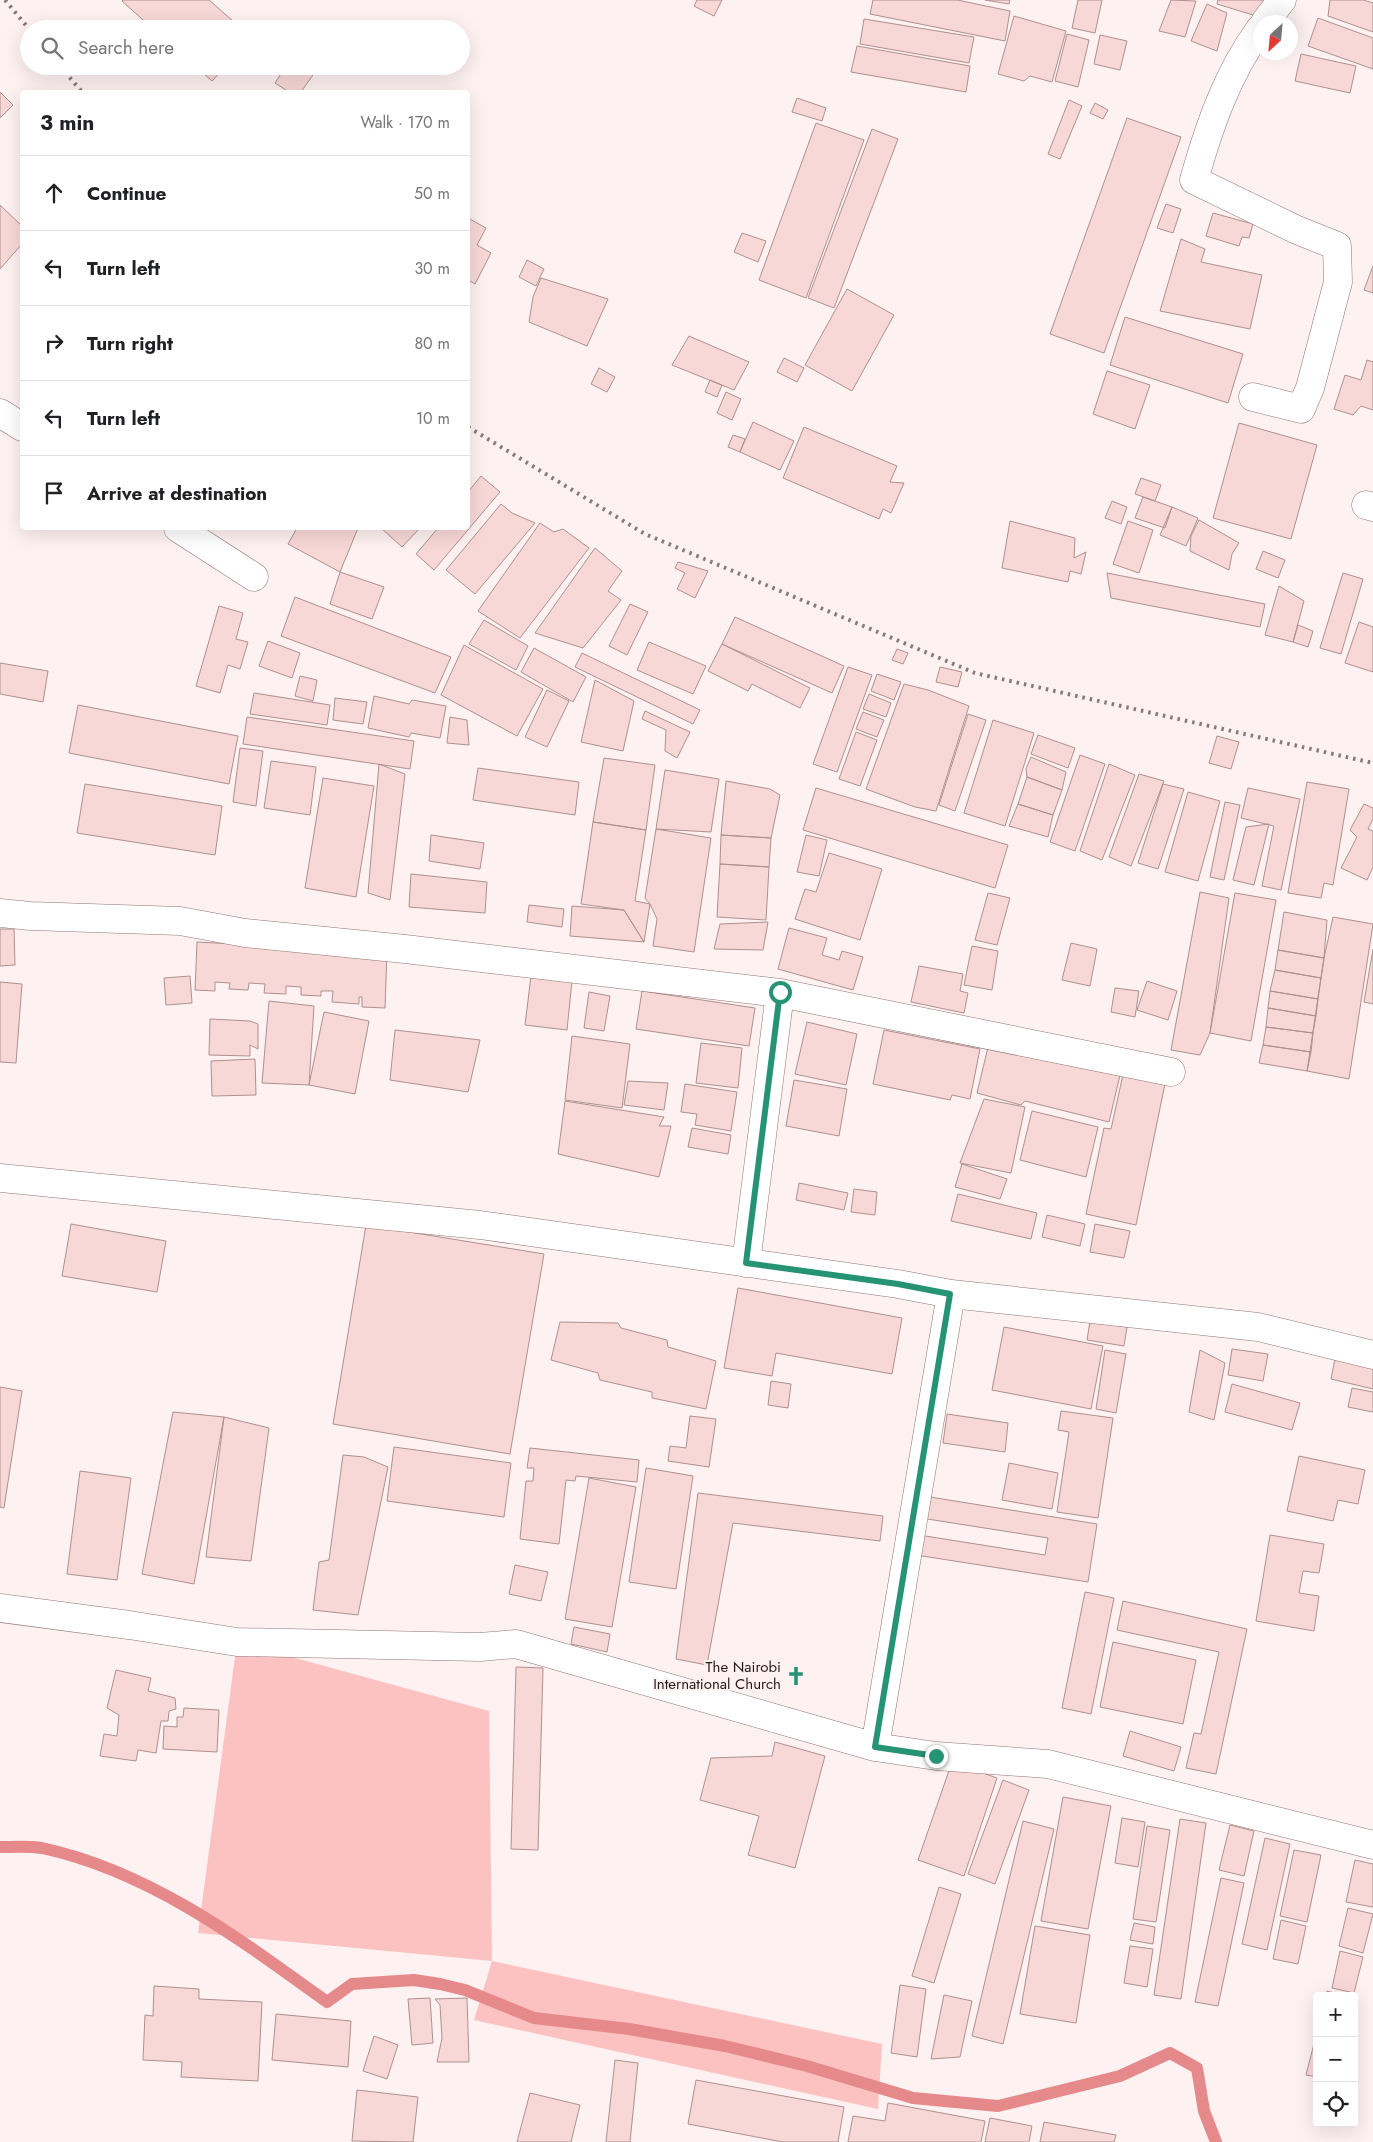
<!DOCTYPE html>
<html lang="en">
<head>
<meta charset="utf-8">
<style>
  :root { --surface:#fff; --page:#f6f6f6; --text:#202124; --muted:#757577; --line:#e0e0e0 }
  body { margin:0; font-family:Jost,sans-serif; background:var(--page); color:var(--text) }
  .controls { position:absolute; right:15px; bottom:15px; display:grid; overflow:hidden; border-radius:5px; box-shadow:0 5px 20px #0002 }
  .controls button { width:45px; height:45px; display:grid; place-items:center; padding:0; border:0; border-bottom:1px solid var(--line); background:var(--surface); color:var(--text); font:25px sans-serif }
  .compass { position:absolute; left:1253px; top:15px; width:45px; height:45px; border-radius:50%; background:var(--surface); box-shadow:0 5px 20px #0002; rotate:206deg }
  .stop { position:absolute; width:15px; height:15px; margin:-11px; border:4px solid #259374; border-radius:50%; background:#fff }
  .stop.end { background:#259374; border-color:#fff; box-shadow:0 1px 5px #0008 }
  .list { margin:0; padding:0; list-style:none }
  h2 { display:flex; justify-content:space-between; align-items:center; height:65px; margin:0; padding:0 20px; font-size:21px }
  h2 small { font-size:16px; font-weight:400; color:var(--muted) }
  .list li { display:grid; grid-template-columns:32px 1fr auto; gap:15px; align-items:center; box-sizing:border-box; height:75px; padding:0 20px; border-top:1px solid var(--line) }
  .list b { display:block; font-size:19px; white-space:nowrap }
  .list em { font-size:16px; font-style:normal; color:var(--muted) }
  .icon { flex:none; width:28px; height:28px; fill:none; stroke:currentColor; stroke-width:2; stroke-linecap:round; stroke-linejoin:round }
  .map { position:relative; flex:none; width:1373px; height:2142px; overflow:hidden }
  .search { position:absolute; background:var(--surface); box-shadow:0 5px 20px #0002; left:20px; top:20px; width:450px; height:55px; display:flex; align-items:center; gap:12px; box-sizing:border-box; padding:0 18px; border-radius:28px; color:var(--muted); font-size:19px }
  .panel { position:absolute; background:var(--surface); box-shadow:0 5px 20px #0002; left:20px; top:90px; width:450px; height:440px; border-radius:5px }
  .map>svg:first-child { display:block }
</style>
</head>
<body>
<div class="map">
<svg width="1373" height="2142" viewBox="0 0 1373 2142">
  <rect width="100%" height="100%" fill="#fef1f1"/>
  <!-- green -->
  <path fill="#fcc2c1" d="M237,1642L489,1711L492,1961L882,2044L878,2109L474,2020L492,1961L198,1933Z"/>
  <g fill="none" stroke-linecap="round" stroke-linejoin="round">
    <!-- stream -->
    <path stroke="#e6898b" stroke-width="12" d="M0,1847C13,1847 29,1846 42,1848C149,1871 240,1939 327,2002L352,1984L414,1980L440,1984L465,1990L534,2018L629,2029L725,2046L807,2066L913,2098L998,2106L1120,2076L1170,2053L1197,2068L1204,2111L1216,2142"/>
  </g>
  <!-- building -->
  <path fill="#f8d8d7" stroke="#ae908f" d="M123,0H209L242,29H153L122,1Z
    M697,0H722L714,16L694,6Z
    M873,0H957L1010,11L1005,41L870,14Z
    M985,0H1010L1009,4Z
    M1078,0H1102L1095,33L1072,28Z
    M1171,0L1196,1L1185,37L1159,31Z
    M1218,0H1272L1266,19L1217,4Z
    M1330,0H1363L1373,3V32L1328,16Z
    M1207,4L1227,13L1217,51L1191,41Z
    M1014,16L1066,31L1052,82L1030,76L1024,81L998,74Z
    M1318,18L1373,38V69L1308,46Z
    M864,19L974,37L969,63L860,44Z
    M1067,34L1089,40L1078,87L1055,81Z
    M1100,35L1127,41L1120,70L1094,64Z
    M857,46L970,66L966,92L851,72Z
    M1301,54L1356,66L1350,93L1295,81Z
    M195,66H226L212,81Z
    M286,66H306L315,72L301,92H289L275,83Z
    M0,92L13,105L0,118Z
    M797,98L826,108L822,121L792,112Z
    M1069,100L1082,106L1060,159L1048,154Z
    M1095,103L1108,110L1103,119L1090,113Z
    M1127,118L1181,137L1104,353L1050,334Z
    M816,123L864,140L806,298L759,280Z
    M872,129L898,139L834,308L808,298Z
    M1166,204L1181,209L1173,233L1157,228Z
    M0,205L22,226V244L0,269Z
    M1213,213L1253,224L1249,238L1242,237L1239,246L1206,236Z
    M468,218L486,228L477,245L491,253L475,284L468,280Z
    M742,233L766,241L758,262L734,252Z
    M1181,239L1205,249L1201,262L1262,275L1250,329L1160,311Z
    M527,260L544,269L536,286L519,277Z
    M1373,266V293L1364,290Z
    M541,278L608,299L587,346L529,322L533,297Z
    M847,289L894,315L852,391L805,365Z
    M1125,317L1243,354L1228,403L1110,365Z
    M689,336L749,362L734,390L672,365Z
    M784,358L804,368L797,382L777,372Z
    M1367,360L1373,362V410L1361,406L1353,415L1334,409L1345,375L1361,380Z
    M599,368L615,377L607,392L591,384Z
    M1107,371L1150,385L1135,429L1093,414Z
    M710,380L722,385L717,397L705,392Z
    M726,392L741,399L732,420L717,413Z
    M753,422L794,441L780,470L740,452Z
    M1239,423L1317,445L1291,539L1213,518Z
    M804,427L897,466L890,482L904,483L891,513L883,509L879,519L783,478Z
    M733,435L745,439L740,452L728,447Z
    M481,476L500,492L434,570L416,554L438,528H468V492Z
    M1141,478L1161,485L1155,501L1135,494Z
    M1143,497L1172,507L1165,528L1135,518Z
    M1112,501L1127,507L1121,524L1105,518Z
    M501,504L512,513L535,523L475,594L446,570Z
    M1172,507L1198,518L1186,546L1160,535Z
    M1199,520L1239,543L1232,554L1229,570L1190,551L1191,536Z
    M1010,521L1075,538L1074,558L1086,552L1081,574L1070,571L1068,582L1002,568Z
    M1128,521L1153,530L1139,573L1113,564Z
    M540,523L554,532L563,529L589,548L520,638L478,611Z
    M297,528H358L340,572L288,544Z
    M381,528H420L402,547Z
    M595,548L622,571L608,591L621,600L583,648L535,633Z
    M1263,551L1285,560L1278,578L1256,569Z
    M678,562L708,571L695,598L677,589L685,573L675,568Z
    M340,572L384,587L372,619L330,604Z
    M1107,573L1265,604L1260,627L1111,598Z
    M1343,573L1363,579L1341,654L1320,648Z
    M1279,586L1304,601L1293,642L1265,635Z
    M295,597L451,657L435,693L281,636Z
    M630,604L648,612L627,655L609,646Z
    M219,606L243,613L236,639L248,642L240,669L228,665L220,693L196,686Z
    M735,617L844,666L832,693L722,644Z
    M484,620L528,646L516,670L469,644Z
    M1359,622L1373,627V672L1345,663Z
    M1298,625L1313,631L1308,647L1293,642Z
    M268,641L300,653L292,678L259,666Z
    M649,642L706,666L693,694L637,670Z
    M722,644L810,688L800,708L752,684L748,691L708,671Z
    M464,645L543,689L517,736L441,695Z
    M534,648L586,677L573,702L521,672Z
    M897,649L908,653L903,664L892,660Z
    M582,653L700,710L693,724L575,667Z
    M0,663L48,671L43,702L0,694Z
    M848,667L872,675L837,772L813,764Z
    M940,667L962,672L958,687L936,682Z
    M877,674L901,682L894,700L871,691Z
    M300,676L317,680L313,701L295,696Z
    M595,680L634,701L623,751L581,742Z
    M904,684L928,690L969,706L936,811L915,807L866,789Z
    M547,690L569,701L547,747L525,737Z
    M254,693L330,705L327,725L250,714Z
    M869,694L891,703L886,717L863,709Z
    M374,696L409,704L412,700L446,706L440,738L411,733L409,737L368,728Z
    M335,698L367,702L363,724L333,720Z
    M78,705L238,736L229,784L69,753Z
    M645,711L690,732L677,758L665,751L666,730L642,719Z
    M863,712L884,720L877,737L856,729Z
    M968,714L986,720L955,811L939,805Z
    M247,717L414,741L410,769L243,744Z
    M450,717L467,720L469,745L447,743Z
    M993,720L1034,733L1005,826L964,813Z
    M856,732L877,740L860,786L839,779Z
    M1038,735L1075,748L1068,768L1031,754Z
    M1217,736L1239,742L1231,769L1209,763Z
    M240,748L263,751L256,806L233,802Z
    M1080,755L1105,764L1075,851L1050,842Z
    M1031,757L1066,772L1062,790L1027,777L1026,769Z
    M604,758L655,765L646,830L593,822Z
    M271,761L316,767L310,815L264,808Z
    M379,764L405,774L390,900L368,893Z
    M1109,764L1135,775L1102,860L1080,851Z
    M478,768L579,782L575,815L473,800Z
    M665,770L719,779L711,832L656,829Z
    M1139,774L1164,781L1131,866L1109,857Z
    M1027,777L1062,790L1053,815L1018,804Z
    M323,778L374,786L356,897L305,888Z
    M726,781L770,789L780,795L771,838L721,835Z
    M1307,782L1349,789L1333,885L1324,883L1321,898L1288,893Z
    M85,784L222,806L215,855L77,833Z
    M1163,784L1184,789L1158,869L1138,863Z
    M816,788L1008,845L995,888L803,830Z
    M1248,788L1300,799L1281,890L1262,886L1274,826L1241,818Z
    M1188,792L1220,801L1198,881L1165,872Z
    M1225,802L1240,805L1224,880L1210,877Z
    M1018,804L1053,815L1048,837L1009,826Z
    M1364,804L1373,808V819L1368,829L1373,831V867L1367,880L1341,868L1357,837L1350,830Z
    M593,822L646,830L635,901L650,904L644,942L624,910L581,904Z
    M1269,824L1254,885L1233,880L1246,827Z
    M656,829L711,838L694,952L653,946L657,919L650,904L645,898Z
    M431,835L484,843L480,869L429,861Z
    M721,835L771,838L769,867L720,864Z
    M806,835L827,840L819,876L797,872Z
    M829,853L882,869L860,940L795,919L805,889L816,892Z
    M720,864L769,867L766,920L717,917Z
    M411,874L487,882L485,913L409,907Z
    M1200,892L1229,898L1210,1033L1200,1055L1171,1050Z
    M988,893L1010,898L997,945L975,940Z
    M1235,893L1276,900L1251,1041L1210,1033Z
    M529,905L564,909L562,927L527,922Z
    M572,906L624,910L644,942L570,936Z
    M1284,912L1327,920L1324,958L1278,950Z
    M1333,917L1373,924L1349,1079L1307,1071L1324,958Z
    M768,922L763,950L714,949L720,924Z
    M789,928L827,938L822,955L839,960L842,951L863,957L853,990L778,969Z
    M0,929H14L15,965L0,966Z
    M197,942L387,952L385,1008L362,1007V997H359V1004L332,1002L333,991H321V996L301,995V987L286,986V994L264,993L265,984L249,983L248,990L229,989L230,983L215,982V991L195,990Z
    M1071,943L1097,949L1090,986L1062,980Z
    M972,946L998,951L992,990L964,985Z
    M1373,949V1004L1364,1002Z
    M1278,950L1324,958L1321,978L1275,970Z
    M919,966L963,974L960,991L968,993L964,1013L911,1002Z
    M1275,970L1321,978L1318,999L1270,991Z
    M190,976L192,1003L166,1005L164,978Z
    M531,976L572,981L567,1030L525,1025Z
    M1147,981L1177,991L1168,1020L1137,1010Z
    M0,982L22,984L16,1063L0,1062Z
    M1115,988L1139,991L1135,1017L1111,1012Z
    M642,991L755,1008L749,1046L636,1029Z
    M1270,991L1318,999L1316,1016L1268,1008Z
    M589,992L610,996L604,1031L584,1028Z
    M269,1001L314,1006L309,1085L262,1083Z
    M1268,1008L1316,1016L1313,1033L1266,1027Z
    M324,1012L369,1021L355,1094L309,1085Z
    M210,1019L250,1021L258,1024V1049L250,1045V1056L209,1055Z
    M807,1022L857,1034L846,1085L795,1074Z
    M1266,1027L1313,1033L1311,1052L1263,1045Z
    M395,1030L480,1040L468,1092L390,1080Z
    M884,1030L980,1049L970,1099L952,1095L950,1100L873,1084Z
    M572,1036L630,1044L622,1108L565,1100Z
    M701,1043L742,1048L738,1088L696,1083Z
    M989,1043L1120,1075L1109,1122L1025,1101L1021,1105L977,1093Z
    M1263,1045L1311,1052L1307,1071L1259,1063Z
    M255,1059L256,1095L212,1096L211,1061Z
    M1124,1070L1166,1079L1136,1225L1086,1214L1104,1128L1111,1129Z
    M794,1080L847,1089L839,1136L786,1126Z
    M628,1081L668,1083L664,1110L624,1105Z
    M685,1084L737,1092L731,1131L695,1125L697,1114L681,1112Z
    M984,1099L1025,1107L1011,1173L960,1163Z
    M565,1101L664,1117L659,1126H671L659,1177L558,1154Z
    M1032,1111L1098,1127L1086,1177L1020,1160Z
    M692,1128L731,1135L728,1154L688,1147Z
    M962,1164L1007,1179L1000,1199L955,1187Z
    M799,1183L848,1193L844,1210L796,1200Z
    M854,1189L877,1192L875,1215L851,1212Z
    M958,1194L1037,1213L1031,1239L951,1221Z
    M1047,1215L1085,1224L1080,1246L1042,1237Z
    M71,1224L166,1241L157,1292L62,1276Z
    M1095,1224L1130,1231L1124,1258L1090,1252Z
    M366,1225L544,1254L510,1454L333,1424Z
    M738,1288L902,1318L892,1374L776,1353L772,1376L724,1368Z
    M1090,1321L1127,1327L1124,1346L1087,1340Z
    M560,1322L618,1323L621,1328L667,1340L668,1347L716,1361L706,1409L652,1398V1392L600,1380L598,1373L551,1360Z
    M1004,1327L1103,1346L1091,1409L992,1390Z
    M1232,1349L1268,1354L1263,1381L1228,1375Z
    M1105,1350L1126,1354L1116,1413L1096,1409Z
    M1200,1350L1225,1363L1214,1420L1189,1412Z
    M1335,1359L1373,1368V1389L1331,1379Z
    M771,1381L791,1384L788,1408L768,1405Z
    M1232,1384L1300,1403L1292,1430L1225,1412Z
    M0,1387L22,1391L4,1508L0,1507Z
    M1352,1388L1373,1392V1412L1348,1407Z
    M1061,1411L1113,1418L1098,1518L1057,1512L1069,1432L1058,1430Z
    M173,1412L224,1417L194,1584L142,1574Z
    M947,1414L1008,1423L1005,1452L943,1443Z
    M690,1416L716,1419L709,1467L668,1461L670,1446L686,1448Z
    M224,1417L269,1428L251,1561L206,1557Z
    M394,1447L511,1463L504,1517L387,1501Z
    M530,1448L639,1460L637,1482L576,1476L575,1481L566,1480L559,1544L520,1539L526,1481H533L534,1468H527Z
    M343,1455L364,1457L388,1467L358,1615L313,1610L319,1562L329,1560Z
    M1299,1456L1365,1470L1358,1504L1338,1500L1333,1521L1287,1511Z
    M1009,1463L1058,1473L1052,1509L1002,1500Z
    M646,1468L693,1476L676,1589L629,1582Z
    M80,1471L131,1478L117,1580L67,1574Z
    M589,1478L636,1487L612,1627L565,1619Z
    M698,1493L883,1516L880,1541L733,1523L707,1665L676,1659Z
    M924,1496L1097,1524L1088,1582L916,1555L919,1535L1045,1555L1048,1538L921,1518Z
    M1270,1535L1324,1544L1319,1573L1303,1571L1299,1593L1319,1596L1314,1631L1256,1621Z
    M515,1565L548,1572L541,1601L509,1594Z
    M1085,1592L1114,1598L1091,1714L1062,1708Z
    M1123,1601L1247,1629L1216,1774L1186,1768L1194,1733L1201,1734L1219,1652L1117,1630Z
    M574,1627L610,1634L607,1652L571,1644Z
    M1113,1642L1196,1660L1183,1724L1100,1707Z
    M516,1667L543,1668L538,1850L511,1849Z
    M116,1670L151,1678L148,1691L175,1698L176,1709L169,1711L168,1721H161L156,1753L138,1750L136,1761L100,1756L104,1734L117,1736L119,1715L107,1708Z
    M184,1708L219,1710L217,1752L163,1749L164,1726L177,1727V1717H183Z
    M1130,1731L1181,1747L1174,1771L1123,1756Z
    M775,1742L825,1756L795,1868L748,1855L759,1816L700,1800L711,1758L772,1756Z
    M952,1762L997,1778L964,1876L918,1860Z
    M1003,1780L1029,1790L995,1884L968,1874Z
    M1063,1797L1111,1806L1088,1929L1041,1921Z
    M1122,1818L1145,1822L1138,1867L1115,1863Z
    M1180,1819L1206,1823L1181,1999L1154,1995Z
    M1023,1821L1054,1829L1003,2044L972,2036Z
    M1230,1825L1254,1831L1244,1876L1219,1870Z
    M1147,1826L1170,1830L1156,1922L1133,1919Z
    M1265,1838L1290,1844L1267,1950L1242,1944Z
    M1294,1850L1321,1855L1307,1922L1280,1916Z
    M1355,1860L1373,1864V1907L1346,1902Z
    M1221,1878L1244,1883L1218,2006L1195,2002Z
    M939,1887L961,1894L934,1983L912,1976Z
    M1348,1908L1373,1914L1363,1953L1339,1946Z
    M1281,1920L1306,1926L1298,1964L1273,1959Z
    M1134,1923L1155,1927L1153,1944L1130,1940Z
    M1035,1926L1090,1935L1076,2023L1020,2014Z
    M1130,1946L1153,1949L1147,1987L1124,1983Z
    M1340,1951L1363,1957L1354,1993L1332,1988Z
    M900,1985L926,1989L917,2057L891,2053Z
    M154,1986L199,1989V1999L262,2002L258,2081L181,2077L182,2062L143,2060L145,2015L153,2016Z
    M1327,1991L1345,1996H1326Z
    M944,1995L972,2001L960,2057L931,2059Z
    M430,1998L433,2043L412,2045L408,1999Z
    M467,1998L469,2062H437L442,2038L440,2005L435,1999Z
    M276,2014L351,2021L348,2067L272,2060Z
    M1317,2032V2077L1306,2075Z
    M374,2036L398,2045L387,2079L363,2071Z
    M615,2060L638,2063L630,2142H606Z
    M696,2080L844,2107L838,2142H783L688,2124Z
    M357,2090L418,2097L413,2142L352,2141Z
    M530,2093L580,2105L571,2142H517Z
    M888,2103L985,2121L981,2142H848L853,2116L885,2121Z
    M990,2118L1032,2126L1029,2142H985Z
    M1044,2122L1116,2135L1114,2142H1040Z"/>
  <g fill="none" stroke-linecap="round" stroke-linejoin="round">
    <!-- minor casing -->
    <g stroke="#917474" stroke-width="29">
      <path id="minor" d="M1265,22L1282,0
        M1253,397L1301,409L1310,388L1338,282L1337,246L1297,230L1194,180C1209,127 1227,74 1260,29
        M0,413L22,427
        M1366,505L1373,507
        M178,528L254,577
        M0,913L30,916L180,921L245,933L405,949L780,993L1171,1072
        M0,1178L480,1225L898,1284L951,1294L1258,1327L1373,1355
        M746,1263L780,993
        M0,1608L129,1625L237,1642L480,1647L516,1644L875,1747L936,1756L1048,1764L1373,1845
        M875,1747L951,1294"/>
    </g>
    <!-- minor -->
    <use href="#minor" stroke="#fff" stroke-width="28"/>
    <!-- rail -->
    <path stroke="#857979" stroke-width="4" stroke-dasharray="2.5 5" stroke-linecap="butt" d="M5,0L29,29
      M60,66L82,92
      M468,427L645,534L975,673L1373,763"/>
  </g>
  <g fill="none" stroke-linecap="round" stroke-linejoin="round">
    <!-- route -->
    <path stroke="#259374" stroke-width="6" d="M780,992L746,1263L898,1284L950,1294L875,1747L936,1756"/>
  </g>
  <!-- icons -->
  <defs>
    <g id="church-bare" transform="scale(1.5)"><path d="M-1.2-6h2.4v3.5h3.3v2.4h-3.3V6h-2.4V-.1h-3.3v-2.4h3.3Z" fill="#259374" stroke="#fef1f1" stroke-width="2.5" paint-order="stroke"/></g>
  </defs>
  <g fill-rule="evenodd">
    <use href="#church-bare" x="796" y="1676"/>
  </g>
  <g text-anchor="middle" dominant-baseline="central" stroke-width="4" stroke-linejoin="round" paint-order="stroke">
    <!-- poi labels -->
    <g font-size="15" fill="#241919" stroke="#fef1f1" text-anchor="end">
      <text x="781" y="1667">The Nairobi<tspan x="781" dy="17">International Church</tspan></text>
    </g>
  </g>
</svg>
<div class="controls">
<button>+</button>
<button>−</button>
<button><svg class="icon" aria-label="locate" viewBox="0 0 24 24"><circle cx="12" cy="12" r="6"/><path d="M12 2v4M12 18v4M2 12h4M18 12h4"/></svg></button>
</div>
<svg class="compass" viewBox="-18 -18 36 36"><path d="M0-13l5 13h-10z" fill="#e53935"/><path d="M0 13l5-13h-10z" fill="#757577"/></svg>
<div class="stop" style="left:780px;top:992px"></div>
<div class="stop end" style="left:936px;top:1756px"></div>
<div class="search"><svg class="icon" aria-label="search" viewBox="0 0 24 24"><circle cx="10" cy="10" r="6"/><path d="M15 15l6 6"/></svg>Search here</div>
<section class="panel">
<h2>3 min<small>Walk · 170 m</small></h2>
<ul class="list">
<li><svg class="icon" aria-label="ahead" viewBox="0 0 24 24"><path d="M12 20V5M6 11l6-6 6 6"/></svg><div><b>Continue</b></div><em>50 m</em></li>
<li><svg class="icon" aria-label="left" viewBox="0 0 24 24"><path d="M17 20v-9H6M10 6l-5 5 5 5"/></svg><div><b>Turn left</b></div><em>30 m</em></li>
<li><svg class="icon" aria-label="right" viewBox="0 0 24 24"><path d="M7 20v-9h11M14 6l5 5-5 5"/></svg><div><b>Turn right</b></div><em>80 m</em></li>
<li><svg class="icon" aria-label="left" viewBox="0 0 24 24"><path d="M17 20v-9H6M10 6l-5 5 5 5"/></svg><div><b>Turn left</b></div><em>10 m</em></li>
<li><svg class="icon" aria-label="arrive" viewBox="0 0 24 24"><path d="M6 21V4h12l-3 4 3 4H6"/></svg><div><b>Arrive at destination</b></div></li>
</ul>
</section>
</div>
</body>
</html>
